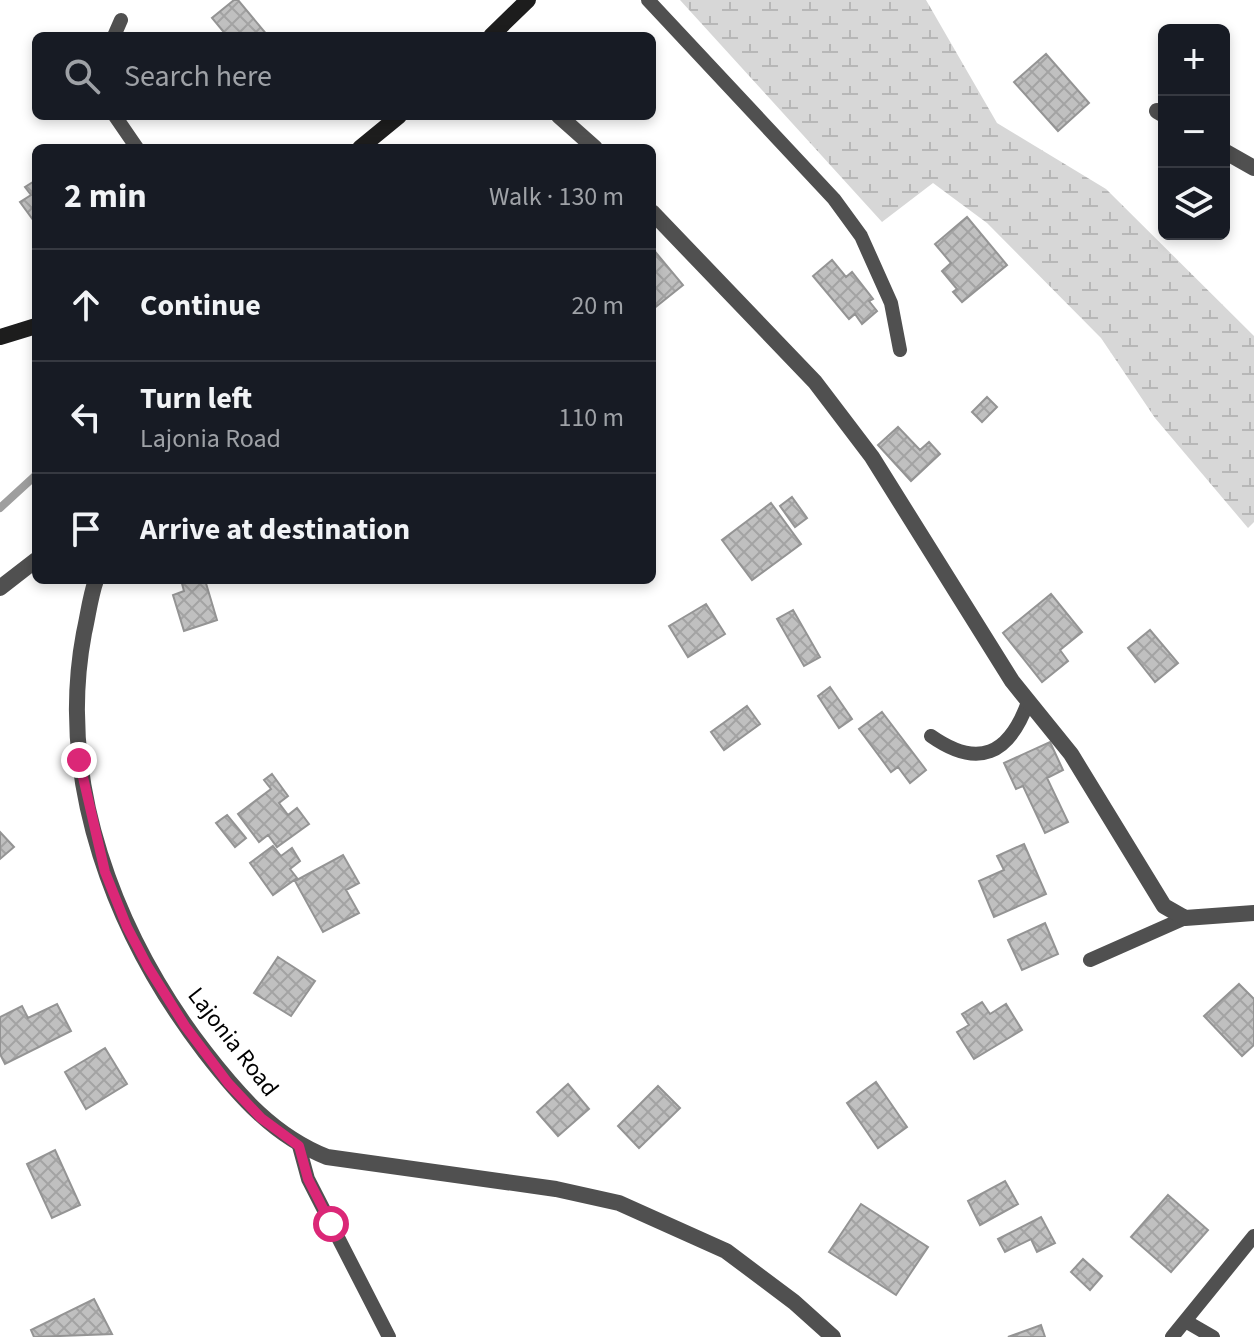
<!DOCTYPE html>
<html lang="en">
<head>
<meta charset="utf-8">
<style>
  :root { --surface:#171b24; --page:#20242c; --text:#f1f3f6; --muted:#9ea1a6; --line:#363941 }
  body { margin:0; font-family:"Source Sans 3",sans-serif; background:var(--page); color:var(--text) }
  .controls { position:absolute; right:24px; top:24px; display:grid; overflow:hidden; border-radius:12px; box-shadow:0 4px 12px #0003 }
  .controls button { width:72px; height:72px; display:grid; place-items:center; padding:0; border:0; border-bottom:2px solid var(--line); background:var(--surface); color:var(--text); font:40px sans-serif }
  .stop { position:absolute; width:24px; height:24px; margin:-18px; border:6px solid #db2777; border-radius:50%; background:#fff }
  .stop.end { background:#db2777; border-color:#fff; box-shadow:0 2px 8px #0008 }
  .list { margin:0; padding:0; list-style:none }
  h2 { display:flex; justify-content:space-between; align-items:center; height:104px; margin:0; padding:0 32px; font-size:34px }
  h2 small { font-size:26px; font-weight:400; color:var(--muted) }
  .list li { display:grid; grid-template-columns:52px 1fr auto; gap:24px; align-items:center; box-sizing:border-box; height:112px; padding:0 32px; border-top:2px solid var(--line) }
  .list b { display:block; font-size:30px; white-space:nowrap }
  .list p { margin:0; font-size:26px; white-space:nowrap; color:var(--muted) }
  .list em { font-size:26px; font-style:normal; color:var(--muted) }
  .icon { flex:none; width:44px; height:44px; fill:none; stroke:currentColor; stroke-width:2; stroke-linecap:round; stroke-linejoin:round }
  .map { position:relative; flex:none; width:1254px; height:1337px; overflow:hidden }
  .search { position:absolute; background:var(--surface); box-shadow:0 4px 12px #0003; left:32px; top:32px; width:624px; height:88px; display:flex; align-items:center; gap:20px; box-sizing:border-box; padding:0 28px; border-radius:12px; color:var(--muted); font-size:30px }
  .panel { position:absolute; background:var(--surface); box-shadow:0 4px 12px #0003; left:32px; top:144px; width:624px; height:440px; border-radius:12px }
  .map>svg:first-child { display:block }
</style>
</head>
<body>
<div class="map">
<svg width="1254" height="1337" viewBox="0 0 1254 1337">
  <defs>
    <pattern id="wetland-marsh" width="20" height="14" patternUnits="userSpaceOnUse" patternTransform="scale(2)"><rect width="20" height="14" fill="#d7d7d7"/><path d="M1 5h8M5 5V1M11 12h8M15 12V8" fill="none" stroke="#b7b7b7"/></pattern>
    <pattern id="building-cross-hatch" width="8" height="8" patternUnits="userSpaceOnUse" patternTransform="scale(2)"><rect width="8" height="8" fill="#c0c0c0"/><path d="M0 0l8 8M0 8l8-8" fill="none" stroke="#a3a3a3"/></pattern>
  </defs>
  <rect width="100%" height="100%" fill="#fff"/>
  <!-- wetland -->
  <path fill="url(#wetland-marsh)" d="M680,0H926L997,123L1106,189L1254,336V522L1248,528L1155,418L1101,338L987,223L933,183L882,222Z"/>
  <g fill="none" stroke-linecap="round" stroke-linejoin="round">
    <!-- stream -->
    <path stroke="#9e9e9e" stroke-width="8" d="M0,508L36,475"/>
  </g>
  <!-- building -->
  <path fill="url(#building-cross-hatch)" stroke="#949494" stroke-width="2" d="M234,0H238L268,36H227L212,18Z
    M1046,54L1089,103L1058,131L1014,82Z
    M36,180V224L20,202L31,195L25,187Z
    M967,217L1007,265L962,302L953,292L957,289L942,271L951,263L935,244Z
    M652,248L683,285L652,310Z
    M832,260L846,277L852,272L873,299L869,301L877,311L862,324L855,314L849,319L813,276Z
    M987,397L997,407L982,422L972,412Z
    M898,427L920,450L929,442L940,454L911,481L878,445Z
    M792,497L807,518L795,527L780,506Z
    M771,503L801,544L752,580L722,540Z
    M181,580H205L217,620L184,631L173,595L184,591Z
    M1051,594L1082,632L1060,650L1068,661L1042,682L1003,633Z
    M706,604L725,634L688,657L669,626Z
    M793,610L820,657L804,666L777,619Z
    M1150,630L1178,663L1155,682L1128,648Z
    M830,687L852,719L839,728L818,696Z
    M747,706L760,724L724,750L711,732Z
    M882,712L926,770L910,783L898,767L891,772L859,729Z
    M1050,742L1063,770L1047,778L1068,822L1045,833L1023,786L1016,789L1004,763Z
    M272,774L288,796L279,803L288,815L297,808L309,824L277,847L268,835L259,842L238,814L271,789L264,780Z
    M227,815L246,838L235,847L216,823Z
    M0,832L14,847L0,859Z
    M1024,844L1046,894L994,917L979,881L1004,870L997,856Z
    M273,846L281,856L292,848L300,861L290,869L297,878L273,895L250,863Z
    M343,855L359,883L346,890L359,913L323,932L295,881Z
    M1045,923L1058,954L1022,970L1008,940Z
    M278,957L315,981L291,1016L254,993Z
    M1239,984L1254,999V1045L1242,1056L1204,1016Z
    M982,1002L990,1014L1006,1004L1022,1030L974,1059L957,1032L969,1025L962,1014Z
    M57,1004L71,1031L5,1064L0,1054V1017L22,1006L28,1018Z
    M105,1048L127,1084L86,1109L65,1072Z
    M876,1082L907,1127L878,1148L847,1103Z
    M568,1084L589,1109L558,1136L537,1112Z
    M658,1086L680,1108L639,1148L618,1126Z
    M55,1150L80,1205L52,1218L27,1164Z
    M1005,1181L1018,1204L980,1225L968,1201Z
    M1168,1195L1208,1230L1171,1272L1131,1237Z
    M861,1204L928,1247L896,1295L829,1252Z
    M1041,1217L1055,1243L1037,1252L1031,1239L1005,1252L998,1239Z
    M1083,1259L1102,1276L1090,1290L1071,1272Z
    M94,1299L112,1334L34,1337L31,1330Z
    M1041,1325L1045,1337H1008Z"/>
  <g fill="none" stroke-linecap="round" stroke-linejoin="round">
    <!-- lane -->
    <path stroke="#505050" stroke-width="14" d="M648,0L834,199L861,236L891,303L900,350
      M114,36L121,20
      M115,116L137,148
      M931,736C978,769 1009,755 1028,702
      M1090,960L1185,918
      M299,1146L308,1179L389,1337
      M1187,1322L1213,1337
      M1172,1337L1254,1236"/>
    <!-- street -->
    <path stroke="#505050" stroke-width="16" d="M1157,111L1164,115
      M559,116L595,148
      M1224,151L1254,168
      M652,212L815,382L872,457L1012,681L1071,754L1164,906L1185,918L1254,913
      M96,580C90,597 88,616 84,633C56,782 115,935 205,1052C239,1096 274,1136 327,1157L556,1189L619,1203L726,1251L794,1302L833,1337
      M0,588L36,560"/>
    <!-- secondary -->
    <path stroke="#1d1d1d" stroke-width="16" d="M491,36L528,0
      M360,148L399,116
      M0,337L36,326"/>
  </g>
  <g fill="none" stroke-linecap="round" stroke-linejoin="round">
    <!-- route -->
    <path stroke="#db2777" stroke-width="10" d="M79,760L105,872L127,927L148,967L185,1026L228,1083L261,1118L299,1146L308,1179L331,1224"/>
  </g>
  <g text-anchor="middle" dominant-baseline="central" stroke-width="6" stroke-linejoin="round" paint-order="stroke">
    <!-- street labels -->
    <g font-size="24" fill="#000" stroke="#fff">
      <text transform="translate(233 1042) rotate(52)">Lajonia Road</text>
    </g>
  </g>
</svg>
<div class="controls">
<button>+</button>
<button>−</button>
<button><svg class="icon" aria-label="layers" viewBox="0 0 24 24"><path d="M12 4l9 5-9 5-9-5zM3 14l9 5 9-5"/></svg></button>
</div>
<div class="stop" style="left:331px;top:1224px"></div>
<div class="stop end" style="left:79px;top:760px"></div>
<div class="search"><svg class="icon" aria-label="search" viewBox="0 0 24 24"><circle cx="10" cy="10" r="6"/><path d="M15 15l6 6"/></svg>Search here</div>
<section class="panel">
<h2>2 min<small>Walk · 130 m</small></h2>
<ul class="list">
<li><svg class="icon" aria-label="ahead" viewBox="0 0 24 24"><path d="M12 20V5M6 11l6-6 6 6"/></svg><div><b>Continue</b></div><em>20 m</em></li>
<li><svg class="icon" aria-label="left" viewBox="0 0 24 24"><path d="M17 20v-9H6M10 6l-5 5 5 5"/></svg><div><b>Turn left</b><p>Lajonia Road</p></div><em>110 m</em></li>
<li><svg class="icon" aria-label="arrive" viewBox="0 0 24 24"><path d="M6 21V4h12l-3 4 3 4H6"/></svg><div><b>Arrive at destination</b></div></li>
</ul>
</section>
</div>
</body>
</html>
